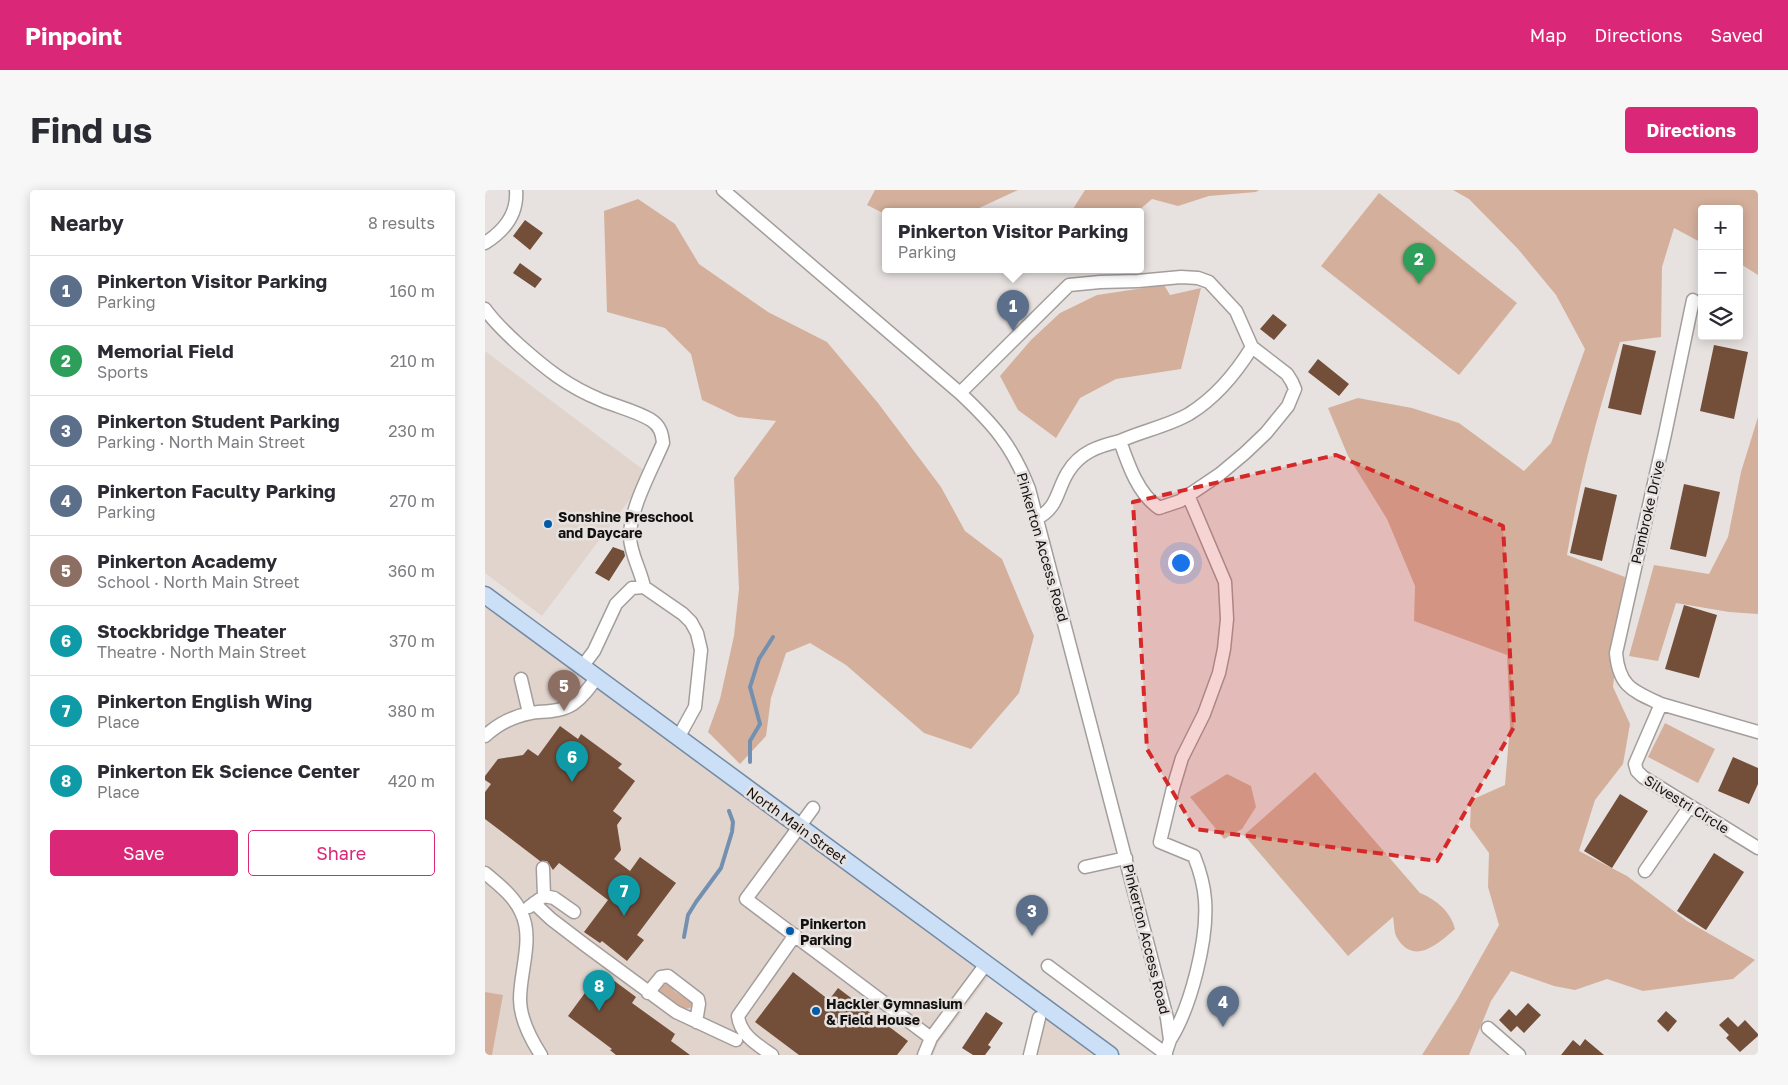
<!DOCTYPE html>
<html lang="en">
<head>
<meta charset="utf-8">
<style>
  :root { --surface:#fff; --page:#f7f7f7; --text:#2b2b33; --muted:#7c7c81; --line:#e1e1e2; --accent:#db2777 }
  body { margin:0; font-family:"Golos Text",sans-serif; background:var(--page); color:var(--text) }
  .controls { position:absolute; right:15px; top:15px; display:grid; overflow:hidden; border-radius:5px; box-shadow:0 2px 12px #0003 }
  .controls button { width:45px; height:45px; display:grid; place-items:center; padding:0; border:0; border-bottom:1px solid var(--line); background:var(--surface); color:var(--text); font:25px sans-serif }
  .you { position:absolute; left:695px; top:372px; width:18px; height:18px; margin:-12px; border:4px solid #fff; border-radius:50%; background:#1a73e8; box-shadow:0 0 0 8px #1a73e833 }
  .badge { display:grid; place-items:center; width:32px; height:32px; border-radius:50%; background:var(--accent); color:#fff; font-size:16px; font-weight:700 }
  .pin { position:absolute; translate:-50% -41px; filter:drop-shadow(0 1px 2px #0008) }
  .pin::after { content:''; position:absolute; top:26px; width:18px; height:15px; background:inherit; clip-path:polygon(0 0,100% 0,50% 100%) }
  .popup { position:absolute; left:397px; top:18px; width:262px; height:65px; box-sizing:border-box; display:grid; place-content:center; border-radius:5px; background:var(--surface); filter:drop-shadow(0 1px 4px #0005); font-size:16px; white-space:nowrap; color:var(--muted) }
  .popup b { font-size:19px; color:var(--text) }
  .popup::after { content:''; position:absolute; left:50%; top:100%; margin-left:-10px; border:10px solid transparent; border-top-color:var(--surface) }
  .list { margin:0; padding:0; list-style:none }
  h2 { display:flex; justify-content:space-between; align-items:center; height:65px; margin:0; padding:0 20px; font-size:21px }
  h2 small { font-size:16px; font-weight:400; color:var(--muted) }
  .list li { display:grid; grid-template-columns:32px 1fr auto; gap:15px; align-items:center; box-sizing:border-box; height:70px; padding:0 20px; border-top:1px solid var(--line) }
  .list b { display:block; font-size:19px; white-space:nowrap }
  .list p { margin:0; font-size:16px; white-space:nowrap; color:var(--muted) }
  .list em { font-size:16px; font-style:normal; color:var(--muted) }
  .actions { display:flex; gap:10px; padding:15px 20px }
  .actions a { flex:1; padding:11px 0; border:1px solid var(--accent); border-radius:5px; text-align:center; font-size:18px; color:var(--accent) }
  .actions .main { background:var(--accent); color:#fff }
  .icon { flex:none; width:28px; height:28px; fill:none; stroke:currentColor; stroke-width:2; stroke-linecap:round; stroke-linejoin:round }
  .map { position:relative; flex:none; width:1273px; height:865px; overflow:hidden; border-radius:5px }
  header { display:flex; align-items:center; gap:30px; box-sizing:border-box; height:70px; padding:0 25px; background:var(--accent); color:#fff }
  header strong { font-size:24px }
  nav { display:flex; gap:28px; margin-inline-start:auto; font-size:18px }
  .intro { display:flex; align-items:center; justify-content:space-between; box-sizing:border-box; height:120px; padding:0 30px }
  h1 { margin:0; font-size:35px }
  .button { padding:12px 22px; border-radius:5px; background:var(--accent); color:#fff; font-size:18px; font-weight:700 }
  main { display:flex; gap:30px; padding:0 30px }
  aside { flex:1; background:var(--surface); border-radius:5px; box-shadow:0 2px 12px #0003 }
  .map>svg:first-child { display:block }
</style>
</head>
<body>
<header>
<strong>Pinpoint</strong>
<nav><a>Map</a><a>Directions</a><a>Saved</a></nav>
</header>
<div class="intro"><h1>Find us</h1><a class="button">Directions</a></div>
<main>
<aside>
<h2>Nearby<small>8 results</small></h2>
<ul class="list">
<li><span class="badge" style="background:#5c6f8a">1</span><div><b>Pinkerton Visitor Parking</b><p>Parking</p></div><em>160 m</em></li>
<li><span class="badge" style="background:#2e9e5b">2</span><div><b>Memorial Field</b><p>Sports</p></div><em>210 m</em></li>
<li><span class="badge" style="background:#5c6f8a">3</span><div><b>Pinkerton Student Parking</b><p>Parking · North Main Street</p></div><em>230 m</em></li>
<li><span class="badge" style="background:#5c6f8a">4</span><div><b>Pinkerton Faculty Parking</b><p>Parking</p></div><em>270 m</em></li>
<li><span class="badge" style="background:#8d6e63">5</span><div><b>Pinkerton Academy</b><p>School · North Main Street</p></div><em>360 m</em></li>
<li><span class="badge" style="background:#0f9aa8">6</span><div><b>Stockbridge Theater</b><p>Theatre · North Main Street</p></div><em>370 m</em></li>
<li><span class="badge" style="background:#0f9aa8">7</span><div><b>Pinkerton English Wing</b><p>Place</p></div><em>380 m</em></li>
<li><span class="badge" style="background:#0f9aa8">8</span><div><b>Pinkerton Ek Science Center</b><p>Place</p></div><em>420 m</em></li>
</ul>
<div class="actions"><a class="main">Save</a><a>Share</a></div>
</aside>
<div class="map">
<svg width="1273" height="865" viewBox="0 0 1273 865">
  <rect width="100%" height="100%" fill="#e7e2df"/>
  <!-- built -->
  <path fill="#e1d4cd" d="M0,161L164,284L57,426L0,383Z
    M0,405L509,780L454,852L448,865H0Z
    M552,812L625,865H538Z"/>
  <!-- green -->
  <path fill="#d4b09c" d="M390,0H533L492,19L479,22H400V24L382,15Z
    M600,0H774L771,2L724,6L693,16L667,9L652,22H586Z
    M968,0H1273V85L1254,73V19H1217V53L1189,38L1177,77L1176,147L1135,152C1113,222 1094,292 1082,365L1140,387L1128,497L1145,534L1138,574L1110,610L1094,661L1142,686L1202,731L1270,770L1248,789L1158,801L1122,789L1090,800L1069,796L1026,781L1006,811L984,865H937L973,808L1014,735L1003,697L1004,663L985,637L986,610L1020,595L1025,535L1022,465L929,431L930,396L902,329L863,266L843,218L873,208L927,218L974,233L1039,281L1066,253L1100,159L1071,105L1033,59L984,9Z
    M894,3L1032,113L974,185L836,76Z
    M153,9L190,34L214,74L283,122L342,152L393,213L456,297L480,341L517,369L549,446L534,503L486,559L439,543L361,475L325,453L301,463L286,508L281,546L255,574L223,542L235,509L249,446L254,399L249,288L291,231L253,227L217,210L206,164L180,138L122,122L119,21Z
    M679,95L685,105L716,98L696,179L631,189L595,208L571,248L533,220L515,186L546,150L575,123L612,105Z
    M1273,227V424L1244,422L1191,413L1173,471L1144,466L1169,375L1224,384L1243,347L1256,282Z
    M1180,533L1230,559L1213,593L1163,567Z
    M830,582L935,703C952,710 966,722 970,739C953,754 928,777 911,746C909,741 909,732 908,727L863,766L759,645Z
    M742,584L766,596L771,617L757,639L739,649L705,607Z
    M180,792L188,798L189,801L207,812L208,816C196,825 182,809 172,802Z
    M0,802L18,805L7,865H0Z"/>
  <g fill="none" stroke-linecap="round" stroke-linejoin="round">
    <!-- stream -->
    <path stroke="#7390b1" stroke-width="4" d="M265,572V551L275,534L265,497L274,469L288,447
      M199,747L203,725L211,712L236,678L247,642L248,632L244,621"/>
  </g>
  <!-- building -->
  <path fill="#734e39" d="M40,30L58,43L45,60L28,46Z
    M35,73L57,89L50,98L28,83Z
    M788,124L802,135L789,150L775,139Z
    M1138,154L1171,161L1156,225L1123,218Z
    M1229,155L1263,162L1249,229L1215,221Z
    M833,169L864,194L854,206L823,182Z
    M1199,294L1235,302L1221,367L1185,359Z
    M1100,297L1132,305L1117,371L1085,363Z
    M128,357L139,361L140,366L124,391L110,383Z
    M1199,415L1232,425L1214,488L1180,479Z
    M75,536L93,549L96,544L137,574L133,578L150,591L128,621L137,628L132,635L136,660L129,669L145,681L155,667L191,693L152,745L159,750L142,771L117,751L115,753L99,742L123,710L74,673L68,680L62,671H55L0,629V602L6,594L0,590V586L13,569L38,565L43,559L53,566Z
    M1248,567L1273,578V594L1264,614L1233,601Z
    M1135,604L1163,621L1127,678L1099,661Z
    M1229,663L1259,682L1221,740L1192,721Z
    M116,781L151,807L147,813L190,844L186,851L205,865H131L125,860L127,859L83,826Z
    M308,782L344,810L353,798L423,851L412,865H314L270,832Z
    M1043,813L1056,825L1039,843L1032,836L1026,842L1014,830L1024,819L1031,826Z
    M1181,821L1192,831L1183,842L1172,831Z
    M501,822L518,833L503,855L506,857L500,865H488L477,858Z
    M1243,827L1253,837L1260,830L1273,844V846L1255,862L1241,848L1244,845L1234,835Z
    M1100,849L1119,865H1076L1088,850L1095,856Z"/>
  <g fill="none" stroke-linecap="round" stroke-linejoin="round">
    <!-- minor casing -->
    <g stroke="#a39e9c" stroke-width="15">
      <path id="minor" d="M238,0L475,203
        M0,53C19,41 33,24 31,0
        M0,119C10,133 22,144 34,155C61,179 82,196 116,210C133,217 151,221 166,230C175,236 177,243 178,253C167,279 144,320 145,348C146,365 156,381 159,397
        M551,329C574,317 571,301 583,282C595,262 614,256 635,251
        M97,477L109,461L131,414L147,398L159,397L198,424L206,432L212,443L216,460L210,517L193,548
        M36,489L44,523
        M1176,514C1148,501 1134,497 1131,463L1180,244L1208,110
        M1273,542L1176,514L1150,574L1152,581L1158,587L1273,658
        M0,546C12,535 29,526 46,523C59,521 76,522 88,514C98,507 105,497 112,487
        M328,618L261,709L446,848
        M600,677L641,668
        M58,678L59,706
        M1160,681L1205,616
        M0,683C13,694 29,706 36,722C49,748 35,781 35,809C35,829 45,848 56,865
        M49,713L66,729L100,755L191,822L251,850
        M44,717L59,706L69,708L89,722
        M563,776L681,864
        M163,803L176,787L183,786L213,809L214,814L211,832
        M1003,838L1034,865
        M685,850C706,817 723,749 720,710C719,695 715,681 709,666L675,652L688,598L697,568L719,524L734,483L739,459L742,429L740,392L703,305
        M287,865C273,855 255,845 253,826L310,745
        M439,865L446,848L501,774
        M545,865L554,828
        M680,865L685,850L682,828L544,299C527,255 508,234 475,203L584,95L615,92L653,91L696,87L713,88L724,92L751,121L767,157L802,184L807,192L810,199L803,216L781,243L760,263L735,284L695,311L674,318C653,304 643,274 635,251C657,241 683,236 704,224C730,208 751,183 767,157"/>
    </g>
    <!-- major casing -->
    <g stroke="#748aa3" stroke-width="19">
      <path id="major" d="M0,405L625,865"/>
    </g>
    <!-- minor -->
    <use href="#minor" stroke="#fff" stroke-width="12"/>
    <!-- major -->
    <use href="#major" stroke="#cbdff7" stroke-width="16"/>
  </g>
  <!-- marked area -->
  <path fill="#d62828" fill-opacity="0.2" stroke="#d62828" stroke-width="4" stroke-dasharray="10 6" stroke-linejoin="round" d="M851,265L1018,336L1029,537L952,671L710,639L662,559L648,312Z"/>
  <!-- markers -->
  <g fill="#005caa" stroke="#e7e2df" stroke-width="2">
    <circle cx="63" cy="334" r="5"/>
    <circle cx="305" cy="741" r="5"/>
    <circle cx="331" cy="821" r="5"/>
  </g>
  <g text-anchor="middle" dominant-baseline="central" stroke-width="5" stroke-linejoin="round" paint-order="stroke">
    <!-- street labels -->
    <g font-size="14" fill="#141211" stroke="#e7e2df">
      <text transform="translate(1162 322) rotate(-77)">Pembroke Drive</text>
      <text transform="translate(558 357) rotate(74)">Pinkerton Access Road</text>
      <text transform="translate(1202 614) rotate(32)">Silvestri Circle</text>
      <text transform="translate(312 635) rotate(36)">North Main Street</text>
      <text transform="translate(662 749) rotate(76)">Pinkerton Access Road</text>
    </g>
    <!-- poi labels -->
    <g font-size="14" font-weight="bold" fill="#141211" stroke="#e7e2df" text-anchor="start">
      <text x="73" y="326">Sonshine Preschool<tspan x="73" dy="16">and Daycare</tspan></text>
      <text x="315" y="733">Pinkerton<tspan x="315" dy="16">Parking</tspan></text>
      <text x="341" y="813">Hackler Gymnasium<tspan x="341" dy="16">&amp; Field House</tspan></text>
    </g>
  </g>
</svg>
<div class="controls">
<button>+</button>
<button>−</button>
<button><svg class="icon" aria-label="layers" viewBox="0 0 24 24"><path d="M12 4l9 5-9 5-9-5zM3 14l9 5 9-5"/></svg></button>
</div>
<div class="you"></div>
<div class="pin badge" style="left:528px;top:141px;background:#5c6f8a">1</div>
<div class="popup"><b>Pinkerton Visitor Parking</b>Parking</div>
<div class="pin badge" style="left:934px;top:94px;background:#2e9e5b">2</div>
<div class="pin badge" style="left:547px;top:746px;background:#5c6f8a">3</div>
<div class="pin badge" style="left:738px;top:837px;background:#5c6f8a">4</div>
<div class="pin badge" style="left:79px;top:521px;background:#8d6e63">5</div>
<div class="pin badge" style="left:87px;top:592px;background:#0f9aa8">6</div>
<div class="pin badge" style="left:139px;top:726px;background:#0f9aa8">7</div>
<div class="pin badge" style="left:114px;top:821px;background:#0f9aa8">8</div>
</div>
</main>
</body>
</html>
